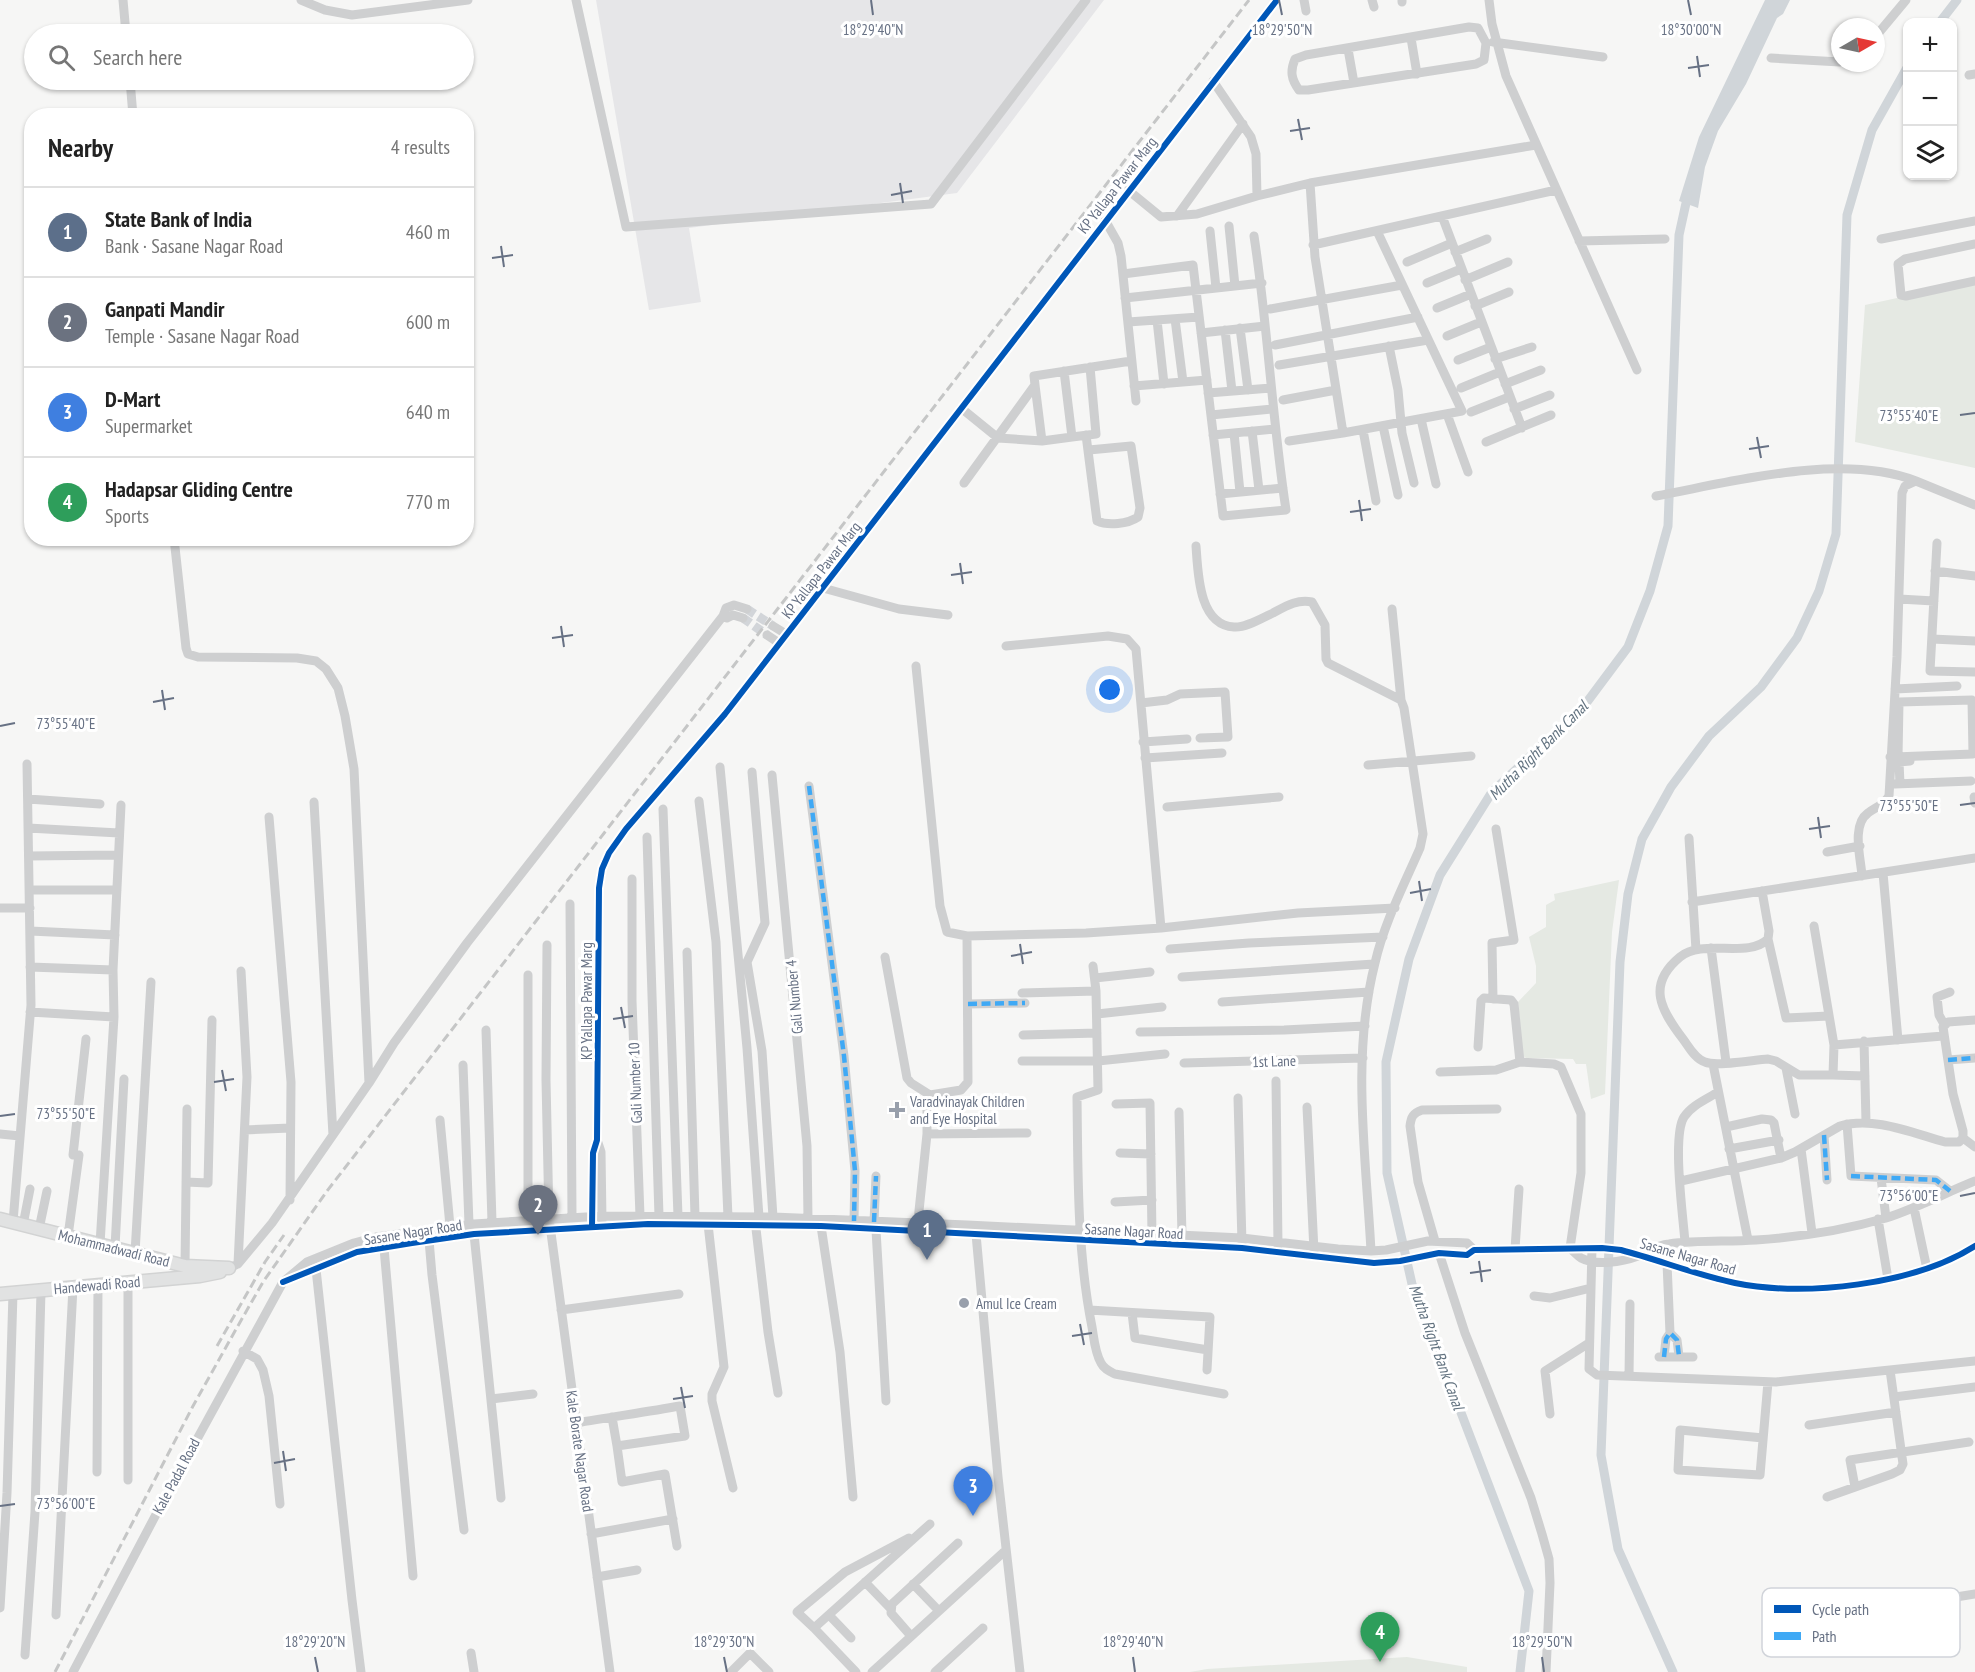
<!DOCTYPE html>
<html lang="en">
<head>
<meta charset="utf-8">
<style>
  :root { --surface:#fff; --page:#f2f2f2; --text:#222; --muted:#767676; --line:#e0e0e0; --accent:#585b60 }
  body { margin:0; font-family:"PT Sans Narrow",sans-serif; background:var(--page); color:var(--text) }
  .controls { position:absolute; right:18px; top:18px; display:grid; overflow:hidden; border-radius:12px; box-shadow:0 2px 4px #0004 }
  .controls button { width:54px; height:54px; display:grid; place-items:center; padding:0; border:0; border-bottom:2px solid var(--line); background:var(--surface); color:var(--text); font:30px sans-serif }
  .compass { position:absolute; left:1831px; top:18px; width:54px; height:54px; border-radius:50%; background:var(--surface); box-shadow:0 2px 4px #0004; rotate:81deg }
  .you { position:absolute; left:1110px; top:690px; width:21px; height:21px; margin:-15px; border:4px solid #fff; border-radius:50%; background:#1a73e8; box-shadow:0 0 0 9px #1a73e833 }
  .badge { display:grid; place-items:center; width:39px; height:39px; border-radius:50%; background:var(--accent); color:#fff; font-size:20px; font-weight:700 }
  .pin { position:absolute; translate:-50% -50px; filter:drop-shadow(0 2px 3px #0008) }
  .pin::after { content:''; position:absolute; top:32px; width:21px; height:18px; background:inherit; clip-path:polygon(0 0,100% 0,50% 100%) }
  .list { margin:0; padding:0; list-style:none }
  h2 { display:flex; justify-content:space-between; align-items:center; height:78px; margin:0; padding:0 24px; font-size:26px }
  h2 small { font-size:20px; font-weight:400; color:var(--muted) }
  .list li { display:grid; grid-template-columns:39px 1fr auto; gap:18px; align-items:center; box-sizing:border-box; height:90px; padding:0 24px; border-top:2px solid var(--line) }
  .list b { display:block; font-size:22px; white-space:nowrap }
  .list p { margin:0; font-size:20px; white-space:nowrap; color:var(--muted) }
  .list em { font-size:20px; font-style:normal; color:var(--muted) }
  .icon { flex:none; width:33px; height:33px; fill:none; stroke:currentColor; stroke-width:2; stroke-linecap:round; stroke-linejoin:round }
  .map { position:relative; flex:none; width:1975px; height:1672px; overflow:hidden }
  .search { position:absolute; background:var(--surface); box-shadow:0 2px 4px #0004; left:24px; top:24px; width:450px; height:66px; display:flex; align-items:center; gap:15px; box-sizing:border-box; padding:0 21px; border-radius:33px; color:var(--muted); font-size:22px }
  .panel { position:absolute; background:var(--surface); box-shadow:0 2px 4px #0004; left:24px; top:108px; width:450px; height:438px; border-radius:24px }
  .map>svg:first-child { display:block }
</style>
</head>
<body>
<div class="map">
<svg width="1975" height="1672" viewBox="0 0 1975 1672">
  <rect width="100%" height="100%" fill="#f6f6f5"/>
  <!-- built -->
  <path fill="#e6e6e8" d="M596,0H1104L957,193L689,228L701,302L649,310Z"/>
  <!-- green -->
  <path fill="#e5e9e3" d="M1975,281V468L1855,442L1865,305Z
    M1619,880L1612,932L1605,1094L1591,1099L1586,1064H1576L1573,1059L1526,1058L1523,1056L1518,1002L1536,983V966L1529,937L1546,927V905L1555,900L1554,894Z
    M1407,1657L1467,1667V1672H1190L1207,1669Z"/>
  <!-- water -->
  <path fill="#d0d5d9" d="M1765,0H1790L1783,14L1777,18L1746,84L1718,131L1705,167L1698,208L1679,201L1699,137Z"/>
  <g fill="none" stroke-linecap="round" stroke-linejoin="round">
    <!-- canal -->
    <path stroke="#d0d5d9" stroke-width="9" d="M1940,22L1957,0
      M1520,1672L1529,1591L1412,1284L1387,1173L1386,1062L1409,959L1440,875L1492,792L1584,706L1628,647L1650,591L1668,526L1679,235L1688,194
      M1673,1672L1618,1549L1601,1455L1620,962L1628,894L1642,839L1671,787L1709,736L1761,687L1797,638L1819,591L1836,534L1847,215L1872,130L1908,66"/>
    <!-- minor-tunnel -->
    <path stroke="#d2d5d9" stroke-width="9" stroke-dasharray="9 4.5" stroke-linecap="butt" d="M747,609L773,626
      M743,618L767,635"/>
    <!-- major casing -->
    <g stroke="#d2d3d3" stroke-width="15">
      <path id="major" d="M0,1219L185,1266L229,1268
        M0,1294L200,1276L220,1272"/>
    </g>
    <!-- minor -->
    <path stroke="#cecfd0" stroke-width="9" d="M123,0L126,34
      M301,0L325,10L352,15L468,0
      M576,0L626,227L931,204L1086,0
      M1304,0L1306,11
      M1372,0L1374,7
      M1402,0V2
      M1489,0L1492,24L1506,76L1637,370
      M1469,27L1478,28L1486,43L1484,60L1476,64L1308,90H1299C1291,79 1290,71 1295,59L1306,55Z
      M1876,36L1906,0
      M1411,38L1417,74
      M1493,42L1603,57
      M1348,49L1354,83
      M1771,58L1840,62
      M1969,75L1975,74
      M130,80L133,116
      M1213,81L1251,137L1256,154L1257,196
      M1310,183L1315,257L1343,433
      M1128,190L1161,217L1197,214L1257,196L1310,183L1536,145
      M1177,216L1243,124
      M1442,216L1522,428
      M1105,220L1118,243L1121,256L1136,401
      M1229,226L1235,286
      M1210,231L1216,288
      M1881,239L1975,221
      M1579,241L1665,239
      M1975,244L1905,259L1898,264L1901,295L1906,296L1975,281
      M1313,245L1556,190
      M1455,252L1487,239
      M1407,262L1452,243
      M1123,274L1193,265L1223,516L1286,510C1272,419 1268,327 1254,236
      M1465,280L1508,262
      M1427,283L1461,269
      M1125,298L1262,283
      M1475,306L1509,292
      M1437,308L1471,294
      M1270,309L1402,285
      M1175,319L1183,382
      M1157,320L1164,384
      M1128,322L1199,317
      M1240,328L1248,390
      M1225,330L1232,391
      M1201,333L1265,326
      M1447,336L1481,322
      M1275,345L1418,317
      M1389,346L1398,390L1402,433L1414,483
      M1495,359L1532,347
      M1458,360L1491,347
      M1279,365L1428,340
      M1064,371L1072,437L1096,434L1090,367
      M1505,384L1541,370
      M1035,385L1042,441
      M1134,386L1207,380
      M1461,388L1500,372
      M1208,393L1271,388
      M1283,400L1336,390
      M961,408L998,438L1042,441L1072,437
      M1514,409L1550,395
      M1471,412L1509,397
      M1447,414L1468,472
      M1211,415L1273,409
      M1421,419L1436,484
      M1383,426L1398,495
      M1363,430L1376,501
      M1252,431L1259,490
      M1234,433L1240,492
      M1086,435L1097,521C1108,526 1128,524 1138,517L1140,508L1131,446L1089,450
      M1213,435L1275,429
      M1289,441L1343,433L1462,411L1377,231
      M1486,442L1551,415
      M964,483L1035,385L1034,376L1131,361
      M1220,494L1283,488
      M1656,496C1732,482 1841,452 1916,481
      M174,538L186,648L188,654L198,657L297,658L316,661L326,669L338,688L345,716L354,769L369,1083L272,1223L238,1264L229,1268
      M1937,543L1930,671L1975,672
      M1196,546C1198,571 1198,625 1234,627C1246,628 1262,618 1273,613C1286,606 1297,599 1312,602L1325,625L1326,659L1328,663L1401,700L1404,708L1423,834L1420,848C1404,885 1384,923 1375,963C1351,1057 1366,1156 1371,1251
      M1935,571L1975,576
      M823,588L899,609L948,615
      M1899,599L1934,601
      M1392,609L1401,700
      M723,616L727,618L733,615L743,618
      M773,626L786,634
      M767,635L779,643
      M1932,639L1975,641
      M1006,646L1108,636L1127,639L1136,649L1161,928
      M916,666L940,906L947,932L967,936L1086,933L1161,928L1298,913L1395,908
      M1895,689L1957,686
      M1141,703L1167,700L1180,694L1225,692L1228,737L1200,738
      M1143,742L1187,739
      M1890,757H1894L1973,754L1972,700L1899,702L1898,757
      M1145,758L1222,753
      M1368,765L1471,756
      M720,767L747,1048L759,1217
      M752,772L765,923L747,962L762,1051L773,1217
      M772,775L807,1146L808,1219
      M1895,784L1971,781
      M1900,784L1899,762L1910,761
      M809,786L844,1056L855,1171L854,1221
      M1974,797L1975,803
      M28,799L100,804
      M699,801L716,942L728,1217
      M314,802L333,1135
      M1167,807L1279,797
      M663,809L678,1216
      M269,817L291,1082L290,1200
      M28,828L119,833
      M647,837L659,1216
      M1689,838L1696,950
      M1827,852L1860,846
      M29,856L118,855
      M1883,873L1898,1040
      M1862,876C1861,859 1851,825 1868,813C1876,807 1884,805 1889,796L1897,657L1902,493L1905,486L1916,481L1975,505
      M632,879V1001L640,1216
      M29,890H117
      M1762,891L1769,931L1768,939L1786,1018L1829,1016
      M1692,902L1975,858
      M570,904L572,1217
      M0,908H30
      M1814,926L1834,1045
      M30,931L115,935
      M1768,939C1748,959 1703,938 1680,957C1646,985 1661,1010 1683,1039C1689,1047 1695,1059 1705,1062C1717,1067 1753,1060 1768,1059L1776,1061L1799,1075H1833L1834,1045L1943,1036
      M547,945L546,1080L549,1218L610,1672
      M1711,948L1726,1062
      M1170,949L1249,943L1383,937
      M687,952L695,1216
      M885,957L907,1078L911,1083L930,1095
      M1093,966L1096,991L1098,1090L1077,1097C1078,1174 1077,1252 1092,1327C1094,1339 1095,1353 1101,1363C1104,1369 1109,1371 1115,1374L1224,1394
      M30,967L113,970
      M1182,977L1374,964
      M1095,978L1150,972
      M1022,993L1096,991
      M1493,999L1492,943L1514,940L1496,829
      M1222,1002L1369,992
      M968,1004L1025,1003
      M30,1012L114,1017
      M1097,1014L1162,1007
      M1944,1024L1939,1015L1937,997L1950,992
      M486,1030L492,1222
      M1140,1032L1284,1030L1365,1026
      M1023,1035L1097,1033
      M1864,1041L1866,1122
      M1478,1047L1481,1001L1484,998L1511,1000L1514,1004L1520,1062L1554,1064L1561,1067L1581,1114V1173L1570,1248
      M1948,1060L1975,1058
      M1022,1061H1098L1165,1054
      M1184,1063L1363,1058
      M1713,1064L1748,1240
      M463,1065L469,1224
      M1786,1068L1795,1114
      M1440,1072L1496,1070L1520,1062
      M1833,1075L1865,1076
      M1276,1081L1278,1246
      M369,1083L394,1043L467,943L723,616L726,608L734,605L747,609
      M1238,1098L1242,1243
      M1116,1104L1150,1103L1152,1235
      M1307,1107L1314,1251
      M1179,1112L1182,1236
      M440,1120L450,1226
      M1847,1124L1851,1176L1936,1180L1950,1191
      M1726,1127L1762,1119L1771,1120L1774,1123L1781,1158
      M245,1130L290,1128
      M0,1134L20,1136
      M927,1134L1027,1133
      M1824,1135L1827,1180
      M1963,1138L1975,1147
      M597,1140L601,1152L602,1221
      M1729,1149L1779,1140
      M1801,1149L1812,1233
      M1120,1153L1151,1154
      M1881,1178L1886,1218
      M1681,1181L1781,1158L1795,1152L1840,1126C1874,1116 1912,1133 1945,1142H1959L1963,1138V1131L1953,1094L1943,1027L1948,1022L1975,1020
      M186,1182L208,1183L212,1020
      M1115,1202L1152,1200
      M1914,1208L1927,1269
      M1878,1219L1888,1279
      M528,1220V975
      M755,1220L768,1332L778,1393
      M13,1222L31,1005L27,764
      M592,1222L593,1153L597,1140L599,888L602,869L609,853L626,829L725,714L1277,0
      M874,1222L876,1176
      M708,1224L724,1367L712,1394V1401L733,1488
      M23,1225L30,1189
      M821,1226L840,1352L853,1497
      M39,1229L47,1191
      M876,1230L886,1401
      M917,1230L927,1134V1100L930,1095L961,1090L968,1082L967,936
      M474,1234L501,1498
      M976,1234L998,1477L1020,1672
      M68,1236L79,1155H73L86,1039
      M429,1240L432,1275L464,1530
      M1435,1241L1418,1182L1410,1126C1411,1117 1413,1113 1422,1110L1497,1109
      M1685,1242C1683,1216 1672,1136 1684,1117C1692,1105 1707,1099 1718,1092
      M100,1244L114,1017L113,970L121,805
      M115,1247L124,1079
      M384,1248L413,1576
      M1570,1248C1573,1251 1577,1255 1581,1258C1596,1266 1622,1262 1638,1256C1649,1251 1657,1245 1669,1244C1698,1240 1727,1242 1756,1240C1799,1237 1845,1230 1886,1218C1917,1208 1945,1193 1975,1181
      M1592,1248L1589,1369L1597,1375L1776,1382L1975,1361
      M1515,1249L1519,1189
      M135,1253L151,982
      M1439,1253L1465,1333L1531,1498L1542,1534L1549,1559L1550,1583L1546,1672
      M238,1264L247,1077L241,971
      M185,1266L187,1109
      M316,1269L352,1600L361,1672
      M128,1282V1480
      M283,1282L357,1252L412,1243L474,1234L648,1224L821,1226L1242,1248L1374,1263L1400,1261L1439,1253L1467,1255L1474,1250L1602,1248L1621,1250C1659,1260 1697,1275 1735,1283C1805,1297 1914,1285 1975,1246
      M1534,1296L1550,1298L1591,1288
      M561,1310L679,1294
      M1089,1310L1210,1317L1207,1370
      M1132,1313L1135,1338L1208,1350
      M1670,1333L1677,1340L1679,1356
      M243,1351L257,1359L263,1370L269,1396L280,1504
      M1659,1357H1693
      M1664,1357L1666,1339L1670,1333L1667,1263
      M1629,1376L1630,1304
      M1894,1397L1975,1387
      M491,1399L533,1394
      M1550,1414L1545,1371L1589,1343
      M576,1423C611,1417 646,1412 680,1406L685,1436L617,1446L612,1417
      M1809,1425L1896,1412
      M1763,1438L1680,1430L1678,1470L1760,1475L1768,1382
      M617,1446L622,1482L665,1474L677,1546
      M97,1472L98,1284
      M1855,1487L1850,1460L1969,1442
      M1827,1497L1892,1474L1900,1470L1903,1464L1890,1370
      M591,1534L673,1519
      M597,1577L637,1570
      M865,1582L890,1608
      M913,1584L939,1611
      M1950,1598L1975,1594
      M0,1608L7,1493L13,1293
      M56,1615L73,1287
      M829,1615L851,1638
      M814,1628L797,1612L845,1572L909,1538
      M911,1636L891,1613L892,1604L958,1543
      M471,1653L474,1672
      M25,1655L35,1512L41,1291
      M73,1672L161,1505L283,1282L307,1262L354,1243L376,1237L474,1224L602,1216L773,1217L967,1225L1242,1238L1338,1249L1371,1251L1386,1250L1428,1241L1467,1243L1474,1250
      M731,1672L750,1653L769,1672
      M856,1672L814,1628L930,1524
      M872,1672L1006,1550
      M935,1672L983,1628"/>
    <!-- major -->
    <use href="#major" stroke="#e1e2e2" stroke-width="12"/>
    <!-- rail -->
    <path stroke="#c5c6c6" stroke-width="3" stroke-dasharray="9 4.5" stroke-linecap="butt" d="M217,1346L265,1262L284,1235
      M55,1672L193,1406L235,1331L263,1282L327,1191L1249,0"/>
    <!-- quiet -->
    <path stroke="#3fa9f5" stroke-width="4.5" stroke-dasharray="9 4.5" stroke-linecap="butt" d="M809,786L844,1056L855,1171L854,1221
      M968,1004L1025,1003
      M1948,1060L1975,1058
      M1824,1135L1827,1180
      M1851,1176L1936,1180L1950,1191
      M874,1222L876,1176
      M1664,1357L1666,1339L1670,1333L1677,1340L1679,1356"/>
    <!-- cycleway casing -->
    <g stroke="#fff" stroke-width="10">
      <path id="cycleway" d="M592,1227L593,1153L597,1140L599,888L602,869L609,853L626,829L725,714L1277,0
        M283,1282L357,1252L412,1243L474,1234L648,1224L821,1226L1242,1248L1374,1263L1400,1261L1439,1253L1467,1255L1474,1250L1602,1248L1621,1250C1659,1260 1697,1275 1735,1283C1805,1297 1914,1285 1975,1246"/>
    </g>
    <!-- cycleway -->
    <use href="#cycleway" stroke="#0057b8" stroke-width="6"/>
  </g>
  <!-- ticks -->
  <path fill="none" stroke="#677184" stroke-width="2" d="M871,0L873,15M1279,0L1282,15M1688,0L1691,15M1697,56L1700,77M1688,68L1709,65M1298,119L1302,140M1290,131L1310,128M900,183L903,203M891,195L912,191M501,246L504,267M492,258L513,255M1960,415L1975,413M1757,437L1761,458M1749,449L1769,446M1359,500L1362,521M1350,512L1371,509M960,563L963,584M951,575L972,572M561,626L564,647M552,638L573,635M162,690L165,710M153,702L174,698M0,726L15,723M1960,805L1975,803M1818,817L1821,838M1809,829L1830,826M1419,881L1422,901M1410,893L1431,889M1020,944L1023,964M1011,956L1032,952M621,1007L625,1028M613,1019L633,1016M222,1070L226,1091M214,1082L234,1079M0,1116L15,1114M1960,1196L1975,1193M1479,1261L1482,1282M1470,1273L1491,1270M1080,1324L1084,1345M1072,1336L1092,1333M681,1387L685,1408M673,1399L693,1396M283,1451L286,1471M274,1463L295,1459M0,1506L15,1504M315,1657L318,1672M724,1657L727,1672M1133,1657L1135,1672M1542,1657L1544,1672"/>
  <!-- markers -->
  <g fill="#99a0ac" stroke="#fff" stroke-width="2">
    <path d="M894 1101h6v6h6v6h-6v6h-6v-6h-6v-6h6z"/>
    <circle cx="964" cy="1303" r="6"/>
  </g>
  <g text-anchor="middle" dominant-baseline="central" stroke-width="6" stroke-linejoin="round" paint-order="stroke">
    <!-- street labels -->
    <g font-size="15" fill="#677184" stroke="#fff">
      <text transform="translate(1117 185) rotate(-52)">KP Yallapa Pawar Marg</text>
      <text transform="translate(821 570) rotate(-52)">KP Yallapa Pawar Marg</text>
      <text transform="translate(794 997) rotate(-95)">Gali Number 4</text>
      <text transform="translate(586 1001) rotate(-90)">KP Yallapa Pawar Marg</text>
      <text transform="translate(1274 1061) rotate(-2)">1st Lane</text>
      <text transform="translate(635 1083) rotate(-92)">Gali Number 10</text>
      <text transform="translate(1134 1231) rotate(3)">Sasane Nagar Road</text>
      <text transform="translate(413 1232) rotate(-9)">Sasane Nagar Road</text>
      <text transform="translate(114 1248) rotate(14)">Mohammadwadi Road</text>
      <text transform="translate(1688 1256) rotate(16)">Sasane Nagar Road</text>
      <text transform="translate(97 1285) rotate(-5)">Handewadi Road</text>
      <text transform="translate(580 1451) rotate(82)">Kale Borate Nagar Road</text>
      <text transform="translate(176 1476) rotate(-62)">Kale Padal Road</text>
    </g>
    <!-- poi labels -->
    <g font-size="15" fill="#677184" stroke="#fff" text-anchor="start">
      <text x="910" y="1101">Varadvinayak Children<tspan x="910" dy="17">and Eye Hospital</tspan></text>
      <text x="976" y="1303">Amul Ice Cream</text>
    </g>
    <!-- water labels -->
    <g font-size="16" font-style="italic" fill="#637380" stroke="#fff">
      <text transform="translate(1538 750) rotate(-45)">Mutha Right Bank Canal</text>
      <text transform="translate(1437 1347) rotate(70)">Mutha Right Bank Canal</text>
    </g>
  </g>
  <!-- legend -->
  <rect x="1762" y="1588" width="198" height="69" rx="9" fill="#fff" stroke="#d1d4da" stroke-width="1.5"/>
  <rect x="1774" y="1605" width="27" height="8" fill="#0057b8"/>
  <rect x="1774" y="1632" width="27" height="8" fill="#3fa9f5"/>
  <g font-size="16" fill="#677184">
    <text x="1812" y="1615">Cycle path</text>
    <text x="1812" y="1642">Path</text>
  </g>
  <g font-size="15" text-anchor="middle" fill="#677184" stroke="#fff" stroke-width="6" stroke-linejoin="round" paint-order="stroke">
    <text x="873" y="35">18°29'40"N</text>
    <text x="1282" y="35">18°29'50"N</text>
    <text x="1691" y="35">18°30'00"N</text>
    <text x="1909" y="421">73°55'40"E</text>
    <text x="66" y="729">73°55'40"E</text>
    <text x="1909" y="811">73°55'50"E</text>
    <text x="66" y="1119">73°55'50"E</text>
    <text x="1909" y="1201">73°56'00"E</text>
    <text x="66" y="1509">73°56'00"E</text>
    <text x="315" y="1647">18°29'20"N</text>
    <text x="724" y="1647">18°29'30"N</text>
    <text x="1133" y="1647">18°29'40"N</text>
    <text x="1542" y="1647">18°29'50"N</text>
  </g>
</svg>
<div class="controls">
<button>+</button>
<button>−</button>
<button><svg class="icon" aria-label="layers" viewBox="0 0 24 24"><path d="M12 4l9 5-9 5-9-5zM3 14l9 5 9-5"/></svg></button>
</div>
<svg class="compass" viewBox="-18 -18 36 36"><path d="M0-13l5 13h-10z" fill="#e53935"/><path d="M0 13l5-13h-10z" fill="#767676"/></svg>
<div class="you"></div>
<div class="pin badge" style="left:927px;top:1260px;background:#5c6f8a">1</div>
<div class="pin badge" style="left:538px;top:1235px;background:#6b7280">2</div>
<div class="pin badge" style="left:973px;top:1516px;background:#3f7fe0">3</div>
<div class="pin badge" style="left:1380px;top:1662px;background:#2e9e5b">4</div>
<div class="search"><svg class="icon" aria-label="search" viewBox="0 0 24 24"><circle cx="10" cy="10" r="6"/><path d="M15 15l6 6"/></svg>Search here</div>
<section class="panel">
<h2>Nearby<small>4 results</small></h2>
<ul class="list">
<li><span class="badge" style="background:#5c6f8a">1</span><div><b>State Bank of India</b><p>Bank · Sasane Nagar Road</p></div><em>460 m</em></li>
<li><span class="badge" style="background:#6b7280">2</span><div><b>Ganpati Mandir</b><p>Temple · Sasane Nagar Road</p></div><em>600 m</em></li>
<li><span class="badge" style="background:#3f7fe0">3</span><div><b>D-Mart</b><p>Supermarket</p></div><em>640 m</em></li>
<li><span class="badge" style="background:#2e9e5b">4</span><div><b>Hadapsar Gliding Centre</b><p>Sports</p></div><em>770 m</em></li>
</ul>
</section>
</div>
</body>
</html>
